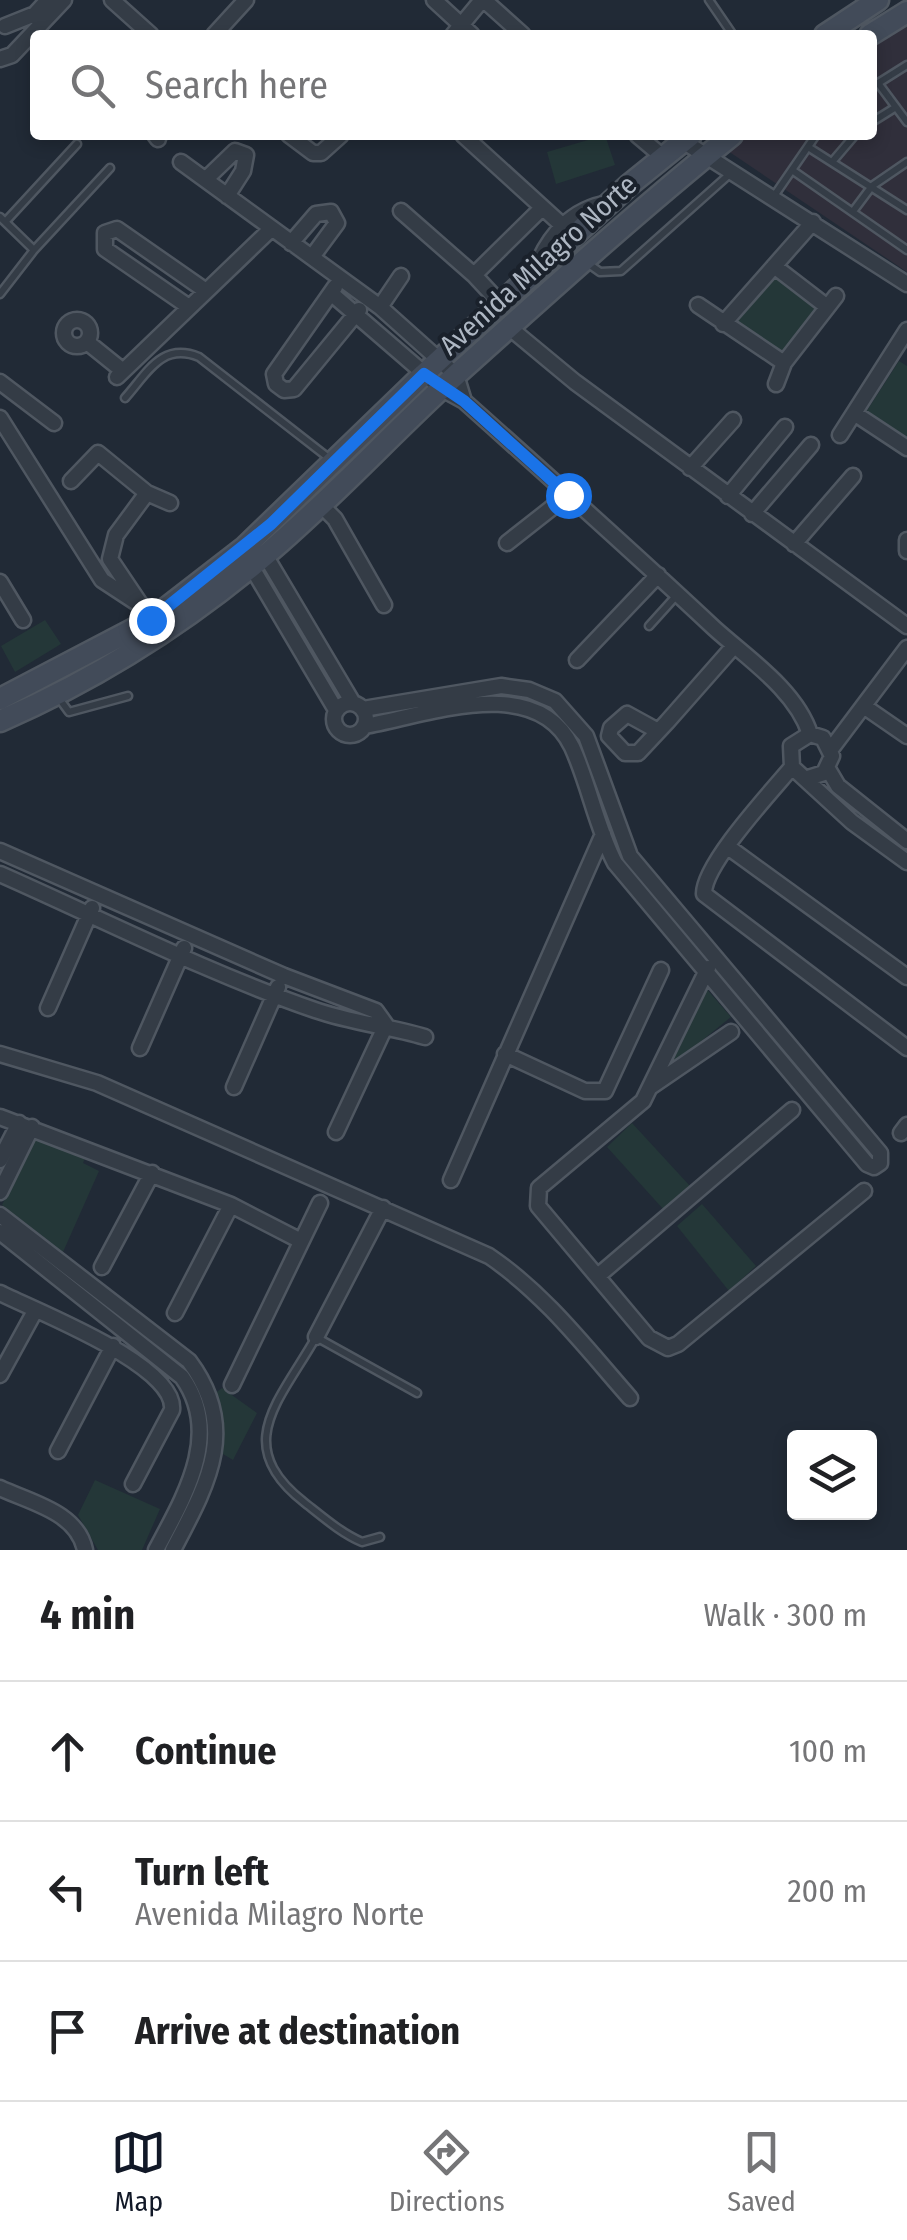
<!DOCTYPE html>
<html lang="en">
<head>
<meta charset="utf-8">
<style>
  :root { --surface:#fff; --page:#f2f2f2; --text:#202124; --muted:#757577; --line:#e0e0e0; --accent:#111827 }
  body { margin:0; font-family:"Fira Sans Condensed",sans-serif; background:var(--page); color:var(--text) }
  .controls { position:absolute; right:30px; bottom:30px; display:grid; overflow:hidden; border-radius:10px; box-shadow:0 5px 15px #0003 }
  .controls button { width:90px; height:90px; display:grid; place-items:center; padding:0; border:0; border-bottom:2px solid var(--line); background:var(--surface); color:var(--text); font:50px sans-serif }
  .stop { position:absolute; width:30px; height:30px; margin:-22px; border:8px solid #1a73e8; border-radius:50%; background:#fff }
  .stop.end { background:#1a73e8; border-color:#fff; box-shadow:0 2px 10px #0008 }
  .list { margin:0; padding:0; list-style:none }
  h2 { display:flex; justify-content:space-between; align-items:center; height:130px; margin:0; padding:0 40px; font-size:42px }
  h2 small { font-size:32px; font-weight:400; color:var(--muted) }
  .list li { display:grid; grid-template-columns:65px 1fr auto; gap:30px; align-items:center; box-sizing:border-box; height:140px; padding:0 40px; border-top:2px solid var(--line) }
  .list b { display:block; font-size:38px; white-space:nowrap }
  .list p { margin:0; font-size:32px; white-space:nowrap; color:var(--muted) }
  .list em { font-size:32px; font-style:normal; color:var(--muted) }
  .icon { flex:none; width:55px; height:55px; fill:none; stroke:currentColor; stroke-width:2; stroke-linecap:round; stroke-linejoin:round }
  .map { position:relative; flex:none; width:907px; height:1550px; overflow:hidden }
  .search { position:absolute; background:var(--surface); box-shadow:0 5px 15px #0003; left:30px; right:30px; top:30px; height:110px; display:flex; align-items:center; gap:25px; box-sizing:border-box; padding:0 35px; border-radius:10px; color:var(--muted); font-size:38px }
  .sheet { height:550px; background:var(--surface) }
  nav { display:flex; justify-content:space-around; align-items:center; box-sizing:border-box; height:140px; border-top:2px solid var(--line); background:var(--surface); font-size:28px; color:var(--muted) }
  nav a { display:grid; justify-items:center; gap:5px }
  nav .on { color:var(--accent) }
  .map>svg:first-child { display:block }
</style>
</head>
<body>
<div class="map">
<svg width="907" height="1550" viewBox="0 0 907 1550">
  <rect width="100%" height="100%" fill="#212a36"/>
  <!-- medical -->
  <path fill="#302f3b" d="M907,26V272L728,151L748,135H872V46Z"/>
  <!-- green -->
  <path fill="#243738" d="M605,135L615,165L556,184L547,152Z
    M774,277L819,307L783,356L732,320Z
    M899,361L907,366V438L866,412Z
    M45,620L61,644L15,672L1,646Z
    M704,986L731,1017L668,1068Z
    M632,1123L690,1186L664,1210L607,1147Z
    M46,1138L87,1153L83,1163L99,1171L63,1252L2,1205L34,1140Z
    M702,1204L756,1266L729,1291L677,1226Z
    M222,1388L257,1413L233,1460L223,1454L221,1412L214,1394Z
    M95,1480L160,1509L142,1550H98L78,1515Z"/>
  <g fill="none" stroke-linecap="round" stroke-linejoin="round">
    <!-- service casing -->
    <g stroke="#4f5761" stroke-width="11">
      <path id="service" d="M709,0L733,35
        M878,83L907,122
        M872,87L907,65
        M872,122L896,107
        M808,147L907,210
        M832,162L855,135
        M792,170L907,250
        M774,196L816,135
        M854,210L872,186L907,162
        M0,217L34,250L0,294
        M6,221L77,144
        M34,250L110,168
        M586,262L600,272L621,271L732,172
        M125,398C148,372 162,342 199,357L330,459
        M649,626L677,595
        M58,697L69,712L128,696
        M380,1537L362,1542C341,1533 323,1517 305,1503C230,1445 280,1401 316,1337L417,1393"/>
    </g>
    <!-- minor casing -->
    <g stroke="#4f5761" stroke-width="19">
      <path id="minor" d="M112,0L151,35
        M434,0L472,35
        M484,0L523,35
        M5,26L35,14L48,0
        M214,35L246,0
        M453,35L482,0
        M0,59L12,55L64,0
        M155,135L158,139
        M289,135L313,153H321L341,135
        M463,135L563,226
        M637,135L663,157
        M683,141L907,284
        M181,162L380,307L456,375L464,401
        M206,179L235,151L246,155L243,171L227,196
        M401,211L474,275L542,208
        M291,243L316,214L331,212L337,223L312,257
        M774,266L826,306
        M536,268C549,235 572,209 608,203
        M474,275L501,304
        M335,287L274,374L276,384L284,390L294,389L359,310
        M332,294L442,389L464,401C548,476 632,551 714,628C747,658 796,690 810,734
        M698,305L784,363
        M189,307L105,249V233L117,229L206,291
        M380,307L401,276
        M64 333a13 13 0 1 1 26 0a13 13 0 1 1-26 0Z
        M723,324L813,222
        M511,329L575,382L907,626
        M87,342L123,371
        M117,377L270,230
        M0,382L54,423
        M776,384L784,363L836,296
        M854,413L907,448
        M0,418L102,580L137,603
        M840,435L907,330
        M690,468L733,420
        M71,481L98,453L147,493L116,535L110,559L151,620
        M147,493L170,503
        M728,496L785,427
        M320,504L335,519L384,605
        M752,514L811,445
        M907,540V551
        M507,543L568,495
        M794,544L853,476
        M265,555L353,703
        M251,566L336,710
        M0,582L23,620
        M577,660L658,575
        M334 719a16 16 0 1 1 32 0a16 16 0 1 1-32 0Z
        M865,707L907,736
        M363,709L501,686L529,690L555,701L586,736L630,856L880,1153V1163L874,1167L867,1164L615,863C596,826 589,784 572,747C536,672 427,715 365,726
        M658,731L627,714L611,728L609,736L625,753H638L667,722L734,646
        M831,749L907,648
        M792,767C771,792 703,865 704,894L907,1048
        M828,769L838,786L907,841
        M808,778L824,773L832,756L823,738L810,734L791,746L792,767L852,822L907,862
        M728,847L907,977
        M0,851L284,976L376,1011L386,1025
        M0,874C104,920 208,973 315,1010C353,1023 388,1026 425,1037
        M708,968L643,1101L539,1188L538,1206L649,1338L668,1348L678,1344L864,1191
        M48,1008L92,908
        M140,1048L184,948
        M0,1054L97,1083L489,1256C545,1294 586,1348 630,1398
        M505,1054L585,1091H605L661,970
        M652,1086L731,1032
        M234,1087L278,987
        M0,1117L231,1205L301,1241
        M336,1132L386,1025
        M901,1133L907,1125
        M0,1160L19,1123
        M451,1180L603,834
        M0,1192L32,1127
        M0,1215L189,1361C240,1429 207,1485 173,1550
        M0,1232L182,1377C223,1434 184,1497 156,1550
        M102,1267L152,1173
        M599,1275L792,1110
        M0,1293C35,1311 177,1365 172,1410L133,1484
        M175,1313L231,1205
        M316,1337L383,1208
        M0,1375L35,1311
        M232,1385L320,1203
        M58,1451L113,1346
        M0,1488C32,1503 77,1512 85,1550"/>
    </g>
    <!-- secondary casing -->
    <g stroke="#4f5761" stroke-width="25">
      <path id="secondary" d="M825,35L878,0
        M870,35L907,12
        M0,699L151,620L244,548L424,374L629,185L691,135
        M0,721C97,679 188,621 269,552C335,496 393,432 457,374C547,293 638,211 732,135"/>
    </g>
    <!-- service -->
    <use href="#service" stroke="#343c46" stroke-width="6"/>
    <!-- minor -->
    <use href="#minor" stroke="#343c46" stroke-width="14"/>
    <!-- secondary -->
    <use href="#secondary" stroke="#424b59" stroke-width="20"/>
  </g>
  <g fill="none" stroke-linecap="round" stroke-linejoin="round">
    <!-- route -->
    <path stroke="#1a73e8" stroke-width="12" d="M151,620L271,524L424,374L464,401L568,495"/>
  </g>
  <g text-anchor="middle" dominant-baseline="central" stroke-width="8" stroke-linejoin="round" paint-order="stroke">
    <!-- street labels -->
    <g font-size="28" fill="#aeb7c3" stroke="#1a212b">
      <text transform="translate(538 265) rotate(-42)">Avenida Milagro Norte</text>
    </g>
  </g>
</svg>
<div class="controls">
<button><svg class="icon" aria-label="layers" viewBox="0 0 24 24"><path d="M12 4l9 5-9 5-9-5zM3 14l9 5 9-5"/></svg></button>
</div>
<div class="stop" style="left:568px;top:495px"></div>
<div class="stop end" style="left:151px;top:620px"></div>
<div class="search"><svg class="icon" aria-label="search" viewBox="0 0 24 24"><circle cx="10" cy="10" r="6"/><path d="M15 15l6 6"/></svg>Search here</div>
</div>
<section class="sheet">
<h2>4 min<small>Walk · 300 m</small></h2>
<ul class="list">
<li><svg class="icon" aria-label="ahead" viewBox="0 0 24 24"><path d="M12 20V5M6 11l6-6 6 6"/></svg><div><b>Continue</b></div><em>100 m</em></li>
<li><svg class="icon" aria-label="left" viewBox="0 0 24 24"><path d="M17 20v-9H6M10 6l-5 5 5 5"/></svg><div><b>Turn left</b><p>Avenida Milagro Norte</p></div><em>200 m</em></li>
<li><svg class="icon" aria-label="arrive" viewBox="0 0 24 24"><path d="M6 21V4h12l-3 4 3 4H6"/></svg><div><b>Arrive at destination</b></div></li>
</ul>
</section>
<nav>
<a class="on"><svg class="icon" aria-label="map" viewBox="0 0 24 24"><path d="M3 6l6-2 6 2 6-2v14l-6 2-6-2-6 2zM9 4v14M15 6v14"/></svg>Map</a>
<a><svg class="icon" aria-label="directions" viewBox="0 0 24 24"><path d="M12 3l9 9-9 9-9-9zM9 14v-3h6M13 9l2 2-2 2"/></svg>Directions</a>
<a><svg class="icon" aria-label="saved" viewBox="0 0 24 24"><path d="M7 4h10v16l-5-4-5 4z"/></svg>Saved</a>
</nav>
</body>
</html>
